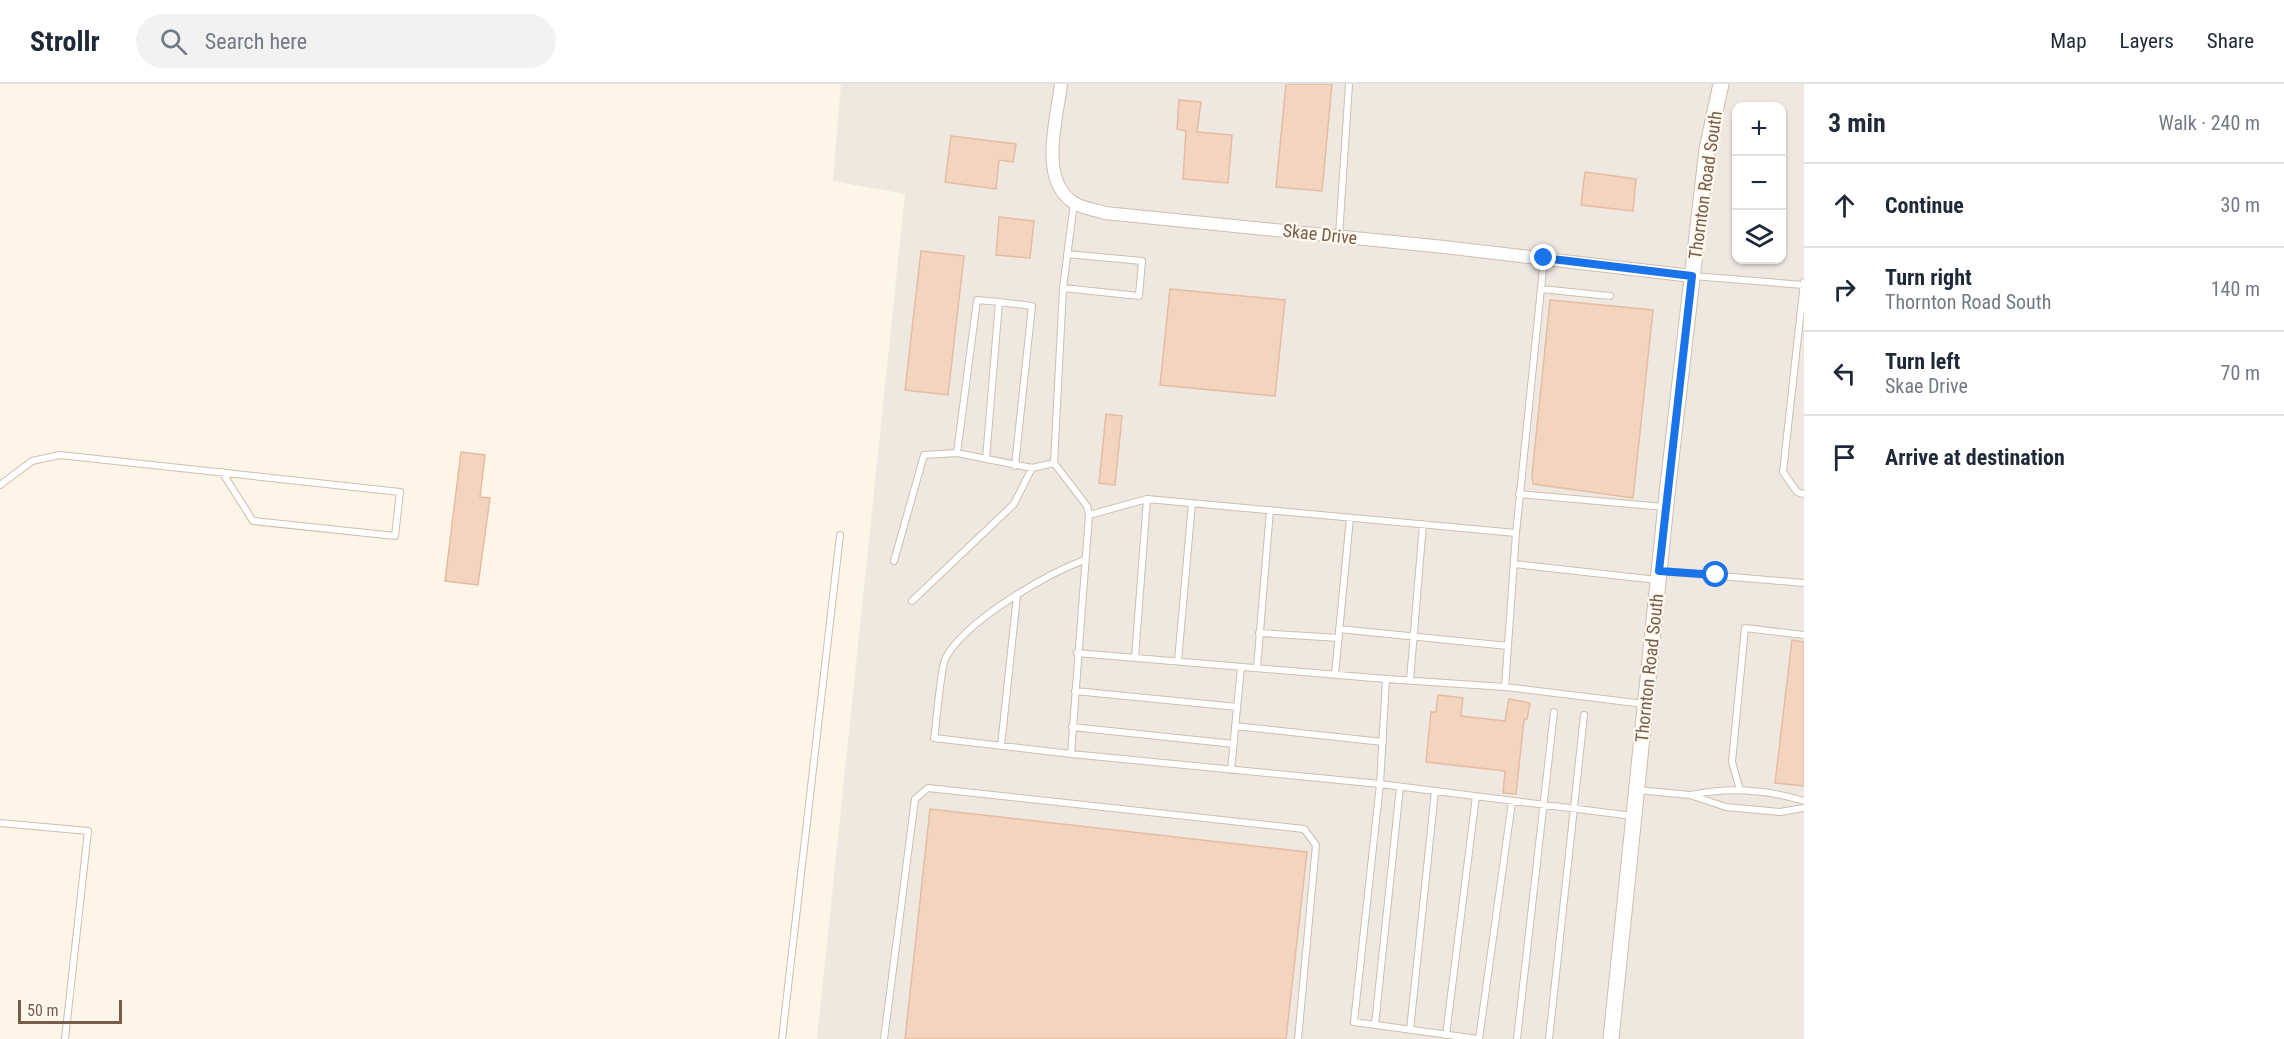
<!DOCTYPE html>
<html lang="en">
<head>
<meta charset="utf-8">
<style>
  :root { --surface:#fff; --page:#f2f2f3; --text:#1f2937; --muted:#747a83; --line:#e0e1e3 }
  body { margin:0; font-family:"Roboto Condensed",sans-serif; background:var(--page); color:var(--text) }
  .controls { position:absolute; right:18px; top:18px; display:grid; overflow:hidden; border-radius:12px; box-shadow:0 2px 4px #0004 }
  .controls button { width:54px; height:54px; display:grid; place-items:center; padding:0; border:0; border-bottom:2px solid var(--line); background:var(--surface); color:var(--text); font:30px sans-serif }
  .scale { position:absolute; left:18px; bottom:15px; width:104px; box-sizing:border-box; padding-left:6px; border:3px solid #785d4b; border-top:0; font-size:16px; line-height:21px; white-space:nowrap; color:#785d4b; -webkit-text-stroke:4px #fff9ef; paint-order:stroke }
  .stop { position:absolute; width:18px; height:18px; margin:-14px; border:4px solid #1a73e8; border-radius:50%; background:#fff }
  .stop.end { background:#1a73e8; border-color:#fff; box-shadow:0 2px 6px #0008 }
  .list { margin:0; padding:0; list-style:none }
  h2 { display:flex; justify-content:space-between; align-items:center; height:78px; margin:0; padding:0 24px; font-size:26px }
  h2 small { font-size:20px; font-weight:400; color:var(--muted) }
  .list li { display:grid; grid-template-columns:39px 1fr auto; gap:18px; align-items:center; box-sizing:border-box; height:84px; padding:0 24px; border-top:2px solid var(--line) }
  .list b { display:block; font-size:22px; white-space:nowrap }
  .list p { margin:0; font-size:20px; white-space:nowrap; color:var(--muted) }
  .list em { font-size:20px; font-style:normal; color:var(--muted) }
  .icon { flex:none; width:33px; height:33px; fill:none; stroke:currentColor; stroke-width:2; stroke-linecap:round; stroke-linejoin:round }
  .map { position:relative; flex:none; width:1804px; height:955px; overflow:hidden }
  header { display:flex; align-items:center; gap:36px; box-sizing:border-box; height:84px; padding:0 30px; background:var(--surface); border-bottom:2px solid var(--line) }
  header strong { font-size:28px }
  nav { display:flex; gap:33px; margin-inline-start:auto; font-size:21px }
  .search { width:420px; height:54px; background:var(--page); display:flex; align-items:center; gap:15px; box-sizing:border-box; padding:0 21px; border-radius:33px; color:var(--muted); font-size:22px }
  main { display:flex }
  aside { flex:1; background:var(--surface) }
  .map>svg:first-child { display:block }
</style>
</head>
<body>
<header>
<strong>Strollr</strong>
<div class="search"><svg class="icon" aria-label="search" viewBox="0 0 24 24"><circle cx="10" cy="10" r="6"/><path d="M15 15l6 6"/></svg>Search here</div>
<nav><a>Map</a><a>Layers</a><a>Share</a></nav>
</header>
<main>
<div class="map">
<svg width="1804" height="955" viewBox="0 0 1804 955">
  <rect width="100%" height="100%" fill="#fdf5e8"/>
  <!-- industrial -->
  <path fill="#eee8e1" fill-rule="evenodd" d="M841,0H1804V955H817L905,110L833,97ZM1736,22H1782V176H1736Z"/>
  <!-- building -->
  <path fill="#f3d5bf" stroke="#e6bca0" stroke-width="1.5" d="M1286,0H1332L1322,107L1276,103Z
    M1179,16L1201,18L1197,48L1232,51L1228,99L1183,95L1186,47L1177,45Z
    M951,52L1016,60L1013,78L999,76L996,105L945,98Z
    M1585,88L1636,95L1633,127L1581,121Z
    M999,133L1034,137L1030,174L996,171Z
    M921,167L964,172L948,311L905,306Z
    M1170,205L1285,216L1275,312L1160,301Z
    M1550,216L1653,226L1633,414L1533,400L1532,391Z
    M1106,330L1122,332L1115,401L1099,399Z
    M461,368L485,371L480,413L490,414L478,501L445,497Z
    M1792,556L1804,558V702L1775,699Z
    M1438,611L1463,614L1461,632L1505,637L1509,615L1530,619L1527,635H1524L1516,710L1503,709L1505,687L1426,678L1431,628H1436Z
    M930,725L1307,768L1286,955H905Z"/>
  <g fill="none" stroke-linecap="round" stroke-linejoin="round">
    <!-- service casing -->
    <g stroke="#cfbead" stroke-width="8">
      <path id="service" d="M1339,152L1349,0
        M1067,170L1142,177L1139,212L1063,204L1074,119
        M1693,192L1804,201
        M1804,198L1783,388L1797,408L1804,410
        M1541,205L1610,212
        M957,369L977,216L999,218
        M986,375L999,218L1032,222L1015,382
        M1054,379L1087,422L1089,431L1071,670L1380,700L1633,732
        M0,401L32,377L60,371L400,408L395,452L253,437L222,388
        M1519,410L1664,423
        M1089,431L1147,415L1516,449L1505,603L1644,620
        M1516,449L1544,175
        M894,477L924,371L957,369L1032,384L1054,379L1063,204
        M1514,480L1657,496
        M1660,487L1804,499
        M912,517L1014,420L1032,384
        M1339,545L1508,562
        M1259,549L1339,554
        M1077,569L1386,595
        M1135,574L1147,415
        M1178,577L1192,419
        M1257,584L1270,426
        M1335,590L1350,434
        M1410,596L1423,440
        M1075,607L1237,623
        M1235,642L1383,658
        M1072,643L1234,660
        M1001,662L1017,512
        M1071,670L934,654C937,637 940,585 946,573C967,536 1045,491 1084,476
        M1231,686L1241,583
        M1637,706L1690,711L1726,723L1780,728L1804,724
        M1740,706L1732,678L1745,544L1804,551
        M1691,711C1728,703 1768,706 1804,717
        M0,739L88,747L65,955
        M1375,941L1400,703
        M1410,946L1435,707
        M1446,951L1476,712
        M782,955L840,451
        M884,955L915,715L928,704L1304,745L1316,761L1298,955
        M1478,955L1354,938L1380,700L1386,595L1505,603
        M1479,955L1512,718
        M1517,955L1554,628
        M1549,955L1584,631"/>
    </g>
    <!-- minor casing -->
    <g stroke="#cfbead" stroke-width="14">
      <path id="minor" d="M1061,0C1057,35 1038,96 1074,119C1082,124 1096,126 1105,129L1444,163L1692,192"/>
    </g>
    <!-- tertiary casing -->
    <g stroke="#cfbead" stroke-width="17">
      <path id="tertiary" d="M1611,955L1667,410L1707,65L1721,0"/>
    </g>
    <!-- service -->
    <use href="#service" stroke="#fff" stroke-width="6"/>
    <!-- minor -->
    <use href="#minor" stroke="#fff" stroke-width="12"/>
    <!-- tertiary -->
    <use href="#tertiary" stroke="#fff" stroke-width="15"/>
  </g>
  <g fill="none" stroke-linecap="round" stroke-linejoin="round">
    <!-- route -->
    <path stroke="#1a73e8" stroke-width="8" d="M1544,174L1692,192L1659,487L1716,491"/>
  </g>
  <g text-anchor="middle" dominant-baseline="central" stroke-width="4.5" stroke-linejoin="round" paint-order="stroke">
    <!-- street labels -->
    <g font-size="18" fill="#785d4b" stroke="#fff9ef">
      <text transform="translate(1705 101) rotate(-82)">Thornton Road South</text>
      <text transform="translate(1320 150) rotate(6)">Skae Drive</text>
      <text transform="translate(1649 584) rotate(-84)">Thornton Road South</text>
    </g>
  </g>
</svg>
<div class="controls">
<button>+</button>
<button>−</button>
<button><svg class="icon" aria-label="layers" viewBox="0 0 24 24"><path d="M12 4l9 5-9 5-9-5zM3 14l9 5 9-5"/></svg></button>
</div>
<div class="scale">50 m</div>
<div class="stop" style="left:1716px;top:491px"></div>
<div class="stop end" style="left:1544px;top:174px"></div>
</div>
<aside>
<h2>3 min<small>Walk · 240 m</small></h2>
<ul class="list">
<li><svg class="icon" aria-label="ahead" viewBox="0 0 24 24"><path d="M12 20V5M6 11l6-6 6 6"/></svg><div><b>Continue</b></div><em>30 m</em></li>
<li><svg class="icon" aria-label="right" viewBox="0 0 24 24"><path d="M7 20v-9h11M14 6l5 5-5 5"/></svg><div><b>Turn right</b><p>Thornton Road South</p></div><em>140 m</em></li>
<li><svg class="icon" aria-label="left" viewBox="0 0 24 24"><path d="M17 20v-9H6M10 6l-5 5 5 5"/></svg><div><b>Turn left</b><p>Skae Drive</p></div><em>70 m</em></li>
<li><svg class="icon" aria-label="arrive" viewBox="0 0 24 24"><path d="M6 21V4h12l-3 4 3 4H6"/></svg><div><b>Arrive at destination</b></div></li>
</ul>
</aside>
</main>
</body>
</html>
